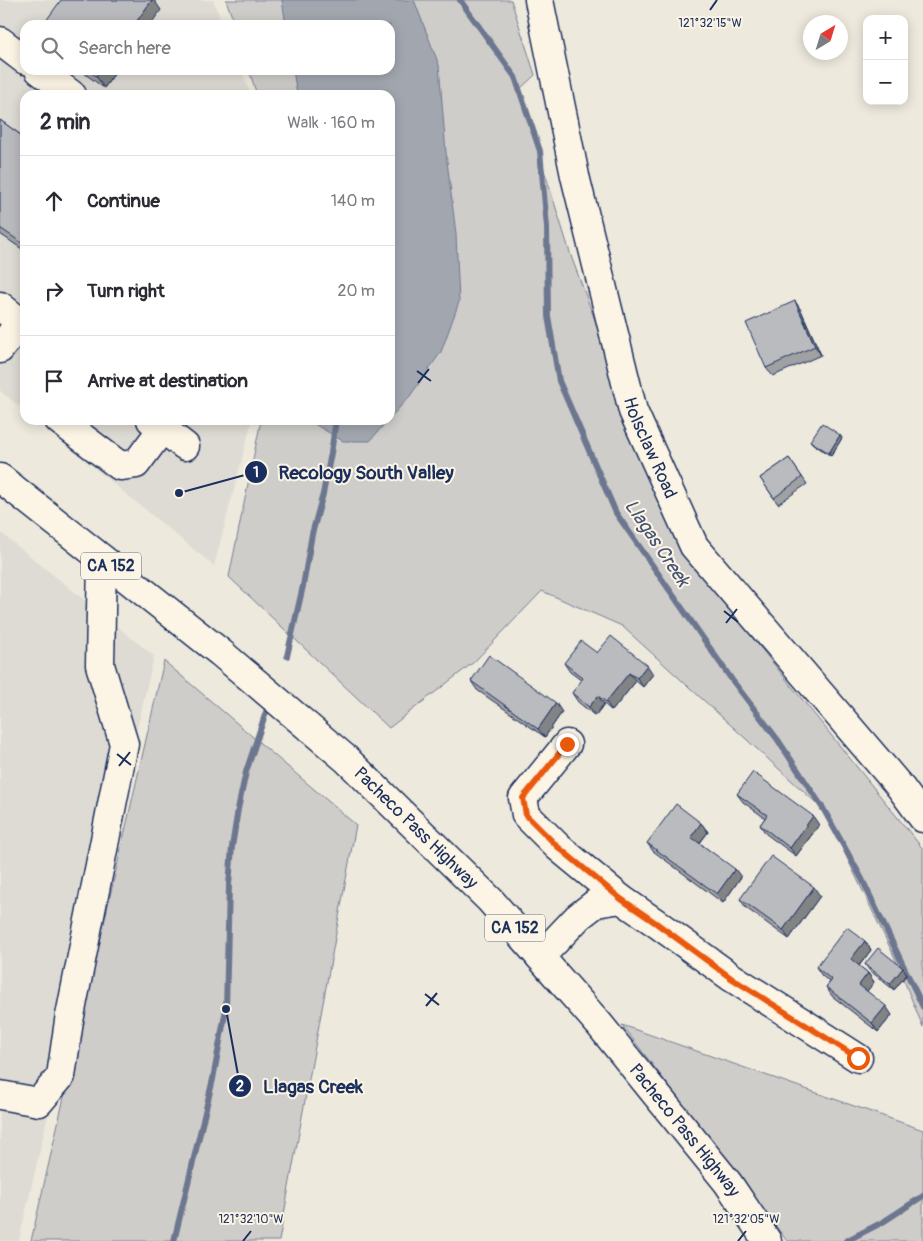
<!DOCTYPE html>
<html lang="en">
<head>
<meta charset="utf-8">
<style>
  :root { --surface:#fff; --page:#f2f2f3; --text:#2b2b33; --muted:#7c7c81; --line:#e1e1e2 }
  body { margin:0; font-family:Pangolin,sans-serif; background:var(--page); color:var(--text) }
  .controls { position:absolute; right:15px; top:15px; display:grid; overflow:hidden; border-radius:10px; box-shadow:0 2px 12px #0003 }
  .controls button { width:45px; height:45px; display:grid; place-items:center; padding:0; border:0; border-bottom:1px solid var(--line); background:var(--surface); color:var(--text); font:25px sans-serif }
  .compass { position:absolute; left:803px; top:15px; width:45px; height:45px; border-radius:50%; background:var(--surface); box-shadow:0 2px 12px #0003; rotate:38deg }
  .stop { position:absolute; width:15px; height:15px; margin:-11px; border:4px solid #ea580c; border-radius:50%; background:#fff }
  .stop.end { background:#ea580c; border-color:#fff; box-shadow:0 1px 5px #0008 }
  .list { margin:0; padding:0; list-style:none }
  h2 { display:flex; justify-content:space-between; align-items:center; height:65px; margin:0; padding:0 20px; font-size:21px }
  h2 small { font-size:16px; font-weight:400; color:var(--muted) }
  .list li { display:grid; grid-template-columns:32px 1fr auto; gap:15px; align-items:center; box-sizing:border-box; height:90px; padding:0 20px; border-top:1px solid var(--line) }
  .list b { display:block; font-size:19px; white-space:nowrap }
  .list em { font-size:16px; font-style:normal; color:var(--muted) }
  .icon { flex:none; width:28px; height:28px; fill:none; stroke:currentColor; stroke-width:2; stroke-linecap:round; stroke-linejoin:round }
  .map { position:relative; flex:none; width:923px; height:1241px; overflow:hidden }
  .search { position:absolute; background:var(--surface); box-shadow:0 2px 12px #0003; left:20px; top:20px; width:375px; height:55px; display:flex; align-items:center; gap:12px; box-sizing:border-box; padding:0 18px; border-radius:15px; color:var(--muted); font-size:19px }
  .panel { position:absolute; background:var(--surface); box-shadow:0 2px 12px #0003; left:20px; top:90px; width:375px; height:335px; border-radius:15px }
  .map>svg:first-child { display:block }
</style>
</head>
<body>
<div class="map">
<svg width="923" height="1241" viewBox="0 0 923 1241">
  <rect width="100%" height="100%" fill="#eee9dd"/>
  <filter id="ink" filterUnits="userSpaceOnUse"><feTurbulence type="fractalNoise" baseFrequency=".02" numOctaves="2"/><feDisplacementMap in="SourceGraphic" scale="10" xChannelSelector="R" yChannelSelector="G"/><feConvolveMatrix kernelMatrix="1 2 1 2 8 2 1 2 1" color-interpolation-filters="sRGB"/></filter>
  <g filter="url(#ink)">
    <!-- built -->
    <path fill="#dedbd4" d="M0,0H213L223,25H25V70H241L251,95H25V411L0,391Z
      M36,420H252L214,566Z
      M0,532L154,656L19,1241H0Z"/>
    <!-- green -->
    <path fill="#cfcdca" stroke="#757e94" d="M226,0H511L535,75L519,90L571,256L675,534L701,574L923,849V1027L894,956L824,810L622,626L542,591L474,662L389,728L229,577L261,420H390V95H257L249,70H390V25H235Z
      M164,661L356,825L279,1241H31Z
      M622,1025L923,1130V1241H787Z"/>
    <!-- water -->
    <path fill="#a2a7af" stroke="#6c778f" d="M282,0H414L439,65L446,153L456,234L459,302L441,352L410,396L390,418V95H297L293,70H390V25H286Z
      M312,420H388L370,441H343L311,422Z"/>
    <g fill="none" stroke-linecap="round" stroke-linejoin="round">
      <!-- stream -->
      <path stroke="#6c778f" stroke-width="6" d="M460,0L515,77L540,151L547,227L548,316L559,381L616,513L732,680L778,740L824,810L862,879L923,1007
        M287,656L303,586L312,534L323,494L331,453L336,420
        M174,1241L213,1079L226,1009L229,885L232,847L238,809L246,772L269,703
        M846,1241L883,1222L923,1196"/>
      <!-- minor casing -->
      <g stroke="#1b2f5e" stroke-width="31">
        <g id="minor">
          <path id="s1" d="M539,0L575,176L633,411L694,546L901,788L923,818"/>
          <path d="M0,41L25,60"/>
          <path d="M39,70L72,95"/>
          <path d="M0,306L20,322L0,349"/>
          <path d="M59,420L120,466L136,464L162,429"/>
          <path d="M151,420L185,446"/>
          <path d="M567,744L523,798L526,815L558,847L621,899"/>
          <path d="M540,957L578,917L596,903L621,899L656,923L731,977L858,1058"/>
          <path d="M0,1095L39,1102L61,1076L69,1021L124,744L100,665L102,559"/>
        </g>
      </g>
      <!-- highway casing -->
      <g stroke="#1b2f5e" stroke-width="31">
        <g id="highway">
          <path id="s2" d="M0,478L221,653L346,759L490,900L599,1024L728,1183L767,1241"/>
        </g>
      </g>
      <!-- minor -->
      <use href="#minor" stroke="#fcf5e5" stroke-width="28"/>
      <!-- highway -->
      <use href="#highway" stroke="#fcf5e5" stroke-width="28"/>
    </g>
    <!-- wall -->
    <path fill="#a0a1a3" stroke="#1b2f5e" d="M80,70H117L104,88Z
      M0,120L25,138V251L0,234Z
      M801,310L821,355L773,376L766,368Z
      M842,438L831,456L813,444L810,441Z
      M789,458L807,484L778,504L760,478Z
      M597,653L653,674L643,687L636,681L612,711L604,704L595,716L578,702L572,693L582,681L570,672L564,663Z
      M471,681L562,712L545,737L477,690Z
      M737,794L819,825L796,856L766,834L760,825L765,818L743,802Z
      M701,823L708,832L700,843L741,877L723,903L653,851L647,843Z
      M820,896L789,939L746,908L740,899Z
      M865,941L871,950L859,966L868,973L874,982L867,991L892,1015L878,1032L832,996L826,987L830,982L822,976L816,967Z
      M865,964L907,974L894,990L869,970Z"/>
    <!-- shaded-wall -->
    <path fill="#828385" stroke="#1b2f5e" d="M152,0H154L161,10L150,25H134Z
      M101,70H117L104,88L96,76Z
      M795,301L801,310L821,355L815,346Z
      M840,435L842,438L831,456L829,453Z
      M647,665L653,674L643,687L637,678Z
      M629,673L636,681L612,711L606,702Z
      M598,696L604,704L595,716L589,707Z
      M556,703L562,712L545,737L538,729Z
      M813,816L819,825L796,856L790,848Z
      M701,823L708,832L698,845L691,837Z
      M735,869L741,877L723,903L717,894Z
      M814,887L820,896L789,939L783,930Z
      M865,941L871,950L857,968L851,959Z
      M903,968L907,974L894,990L890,984Z
      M868,973L874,982L865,994L859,985Z
      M886,1006L892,1015L878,1032L872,1023Z"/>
    <!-- building -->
    <path fill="#babbbe" stroke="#1b2f5e" d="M61,0H152L134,25H43Z
      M88,70H101L96,76Z
      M0,120L25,138V245L0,228Z
      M795,301L815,346L766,368L746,323Z
      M822,423L840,435L829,453L810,441Z
      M789,458L802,477L774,498L760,478Z
      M611,636L647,665L637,678L629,673L606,702L598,696L589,707L572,693L583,678L564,663L581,641L597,653Z
      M489,655L556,703L538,729L471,681Z
      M753,772L813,816L790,848L760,825L767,815L737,794Z
      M676,804L701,823L691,837L735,869L717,894L647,843Z
      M771,856L814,887L783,930L740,899Z
      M847,927L865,941L851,959L868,973L859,985L886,1006L872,1023L826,987L832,980L816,967Z
      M878,948L903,968L890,984L865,964Z"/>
  </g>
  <g fill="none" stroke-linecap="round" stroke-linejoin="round" filter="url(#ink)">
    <!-- route -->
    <path stroke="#ea580c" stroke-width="6" d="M567,744L523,798L526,815L558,847L621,899L656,923L731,978L858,1058"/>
  </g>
  <!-- ticks -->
  <path fill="none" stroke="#1b2f5e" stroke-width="2" d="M710,10L717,0M417,371L431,381M418,383L429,369M724,611L738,622M726,623L737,609M117,754L131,765M119,766L130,752M425,994L439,1005M426,1006L437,993M243,1241L251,1231M738,1241L746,1231"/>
  <g text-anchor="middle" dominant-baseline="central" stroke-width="4" stroke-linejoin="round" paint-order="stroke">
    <!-- shield labels -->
    <g fill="#fcf5e5" stroke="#5e6a86" stroke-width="1">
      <rect x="81" y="552.5" width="60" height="27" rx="4"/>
      <rect x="485" y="914.5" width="60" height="27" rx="4"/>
    </g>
    <g font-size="16" font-weight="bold" fill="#1b2f5e">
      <text x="111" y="566">CA 152</text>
      <text x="515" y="928">CA 152</text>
    </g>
    <!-- street labels -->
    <g font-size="18" fill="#1b2f5e" stroke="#fcf5e5">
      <text stroke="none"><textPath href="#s1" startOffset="462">Holsclaw Road</textPath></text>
      <text stroke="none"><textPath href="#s2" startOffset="544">Pacheco Pass Highway</textPath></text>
      <text stroke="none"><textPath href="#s2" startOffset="949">Pacheco Pass Highway</textPath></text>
    </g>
    <!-- water labels -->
    <g font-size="19" font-style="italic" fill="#445376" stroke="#fcf5e5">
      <text transform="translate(657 543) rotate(56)">Llagas Creek</text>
    </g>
  </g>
  <g font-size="12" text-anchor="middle" fill="#1b2f5e" stroke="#fcf5e5" stroke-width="4" stroke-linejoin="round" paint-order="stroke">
    <text x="710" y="27">121°32'15"W</text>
    <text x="251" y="1223">121°32'10"W</text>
    <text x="746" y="1223">121°32'05"W</text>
  </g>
  <!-- callouts -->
  <path fill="none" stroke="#1b2f5e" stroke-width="2" d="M179 493L256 472M226 1009L240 1086"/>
  <g fill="#1b2f5e" stroke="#fcf5e5" stroke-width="2">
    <circle cx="179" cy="493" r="5"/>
    <circle cx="226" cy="1009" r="5"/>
    <circle cx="256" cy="472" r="12"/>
    <circle cx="240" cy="1086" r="12"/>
  </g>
  <g font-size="15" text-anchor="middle" font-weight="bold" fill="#fff">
    <text x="256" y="477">1</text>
    <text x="240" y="1091">2</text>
  </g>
  <g font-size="19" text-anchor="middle" font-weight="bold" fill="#1b2f5e" stroke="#fcf5e5" stroke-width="4" stroke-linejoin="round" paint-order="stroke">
    <text x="366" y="479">Recology South Valley</text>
    <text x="313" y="1093">Llagas Creek</text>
  </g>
</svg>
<div class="controls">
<button>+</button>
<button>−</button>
</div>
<svg class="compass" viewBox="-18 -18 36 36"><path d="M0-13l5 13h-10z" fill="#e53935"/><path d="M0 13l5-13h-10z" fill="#7c7c81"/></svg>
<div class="stop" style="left:858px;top:1058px"></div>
<div class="stop end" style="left:567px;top:744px"></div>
<div class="search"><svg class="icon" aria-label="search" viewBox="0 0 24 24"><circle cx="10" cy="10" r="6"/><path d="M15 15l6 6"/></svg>Search here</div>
<section class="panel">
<h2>2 min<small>Walk · 160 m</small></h2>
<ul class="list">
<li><svg class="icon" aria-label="ahead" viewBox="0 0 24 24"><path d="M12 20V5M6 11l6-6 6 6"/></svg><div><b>Continue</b></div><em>140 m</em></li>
<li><svg class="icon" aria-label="right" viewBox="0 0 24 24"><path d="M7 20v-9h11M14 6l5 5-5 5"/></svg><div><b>Turn right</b></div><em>20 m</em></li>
<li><svg class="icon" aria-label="arrive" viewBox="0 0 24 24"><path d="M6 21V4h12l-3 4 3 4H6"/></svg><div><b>Arrive at destination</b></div></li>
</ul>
</section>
</div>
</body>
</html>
